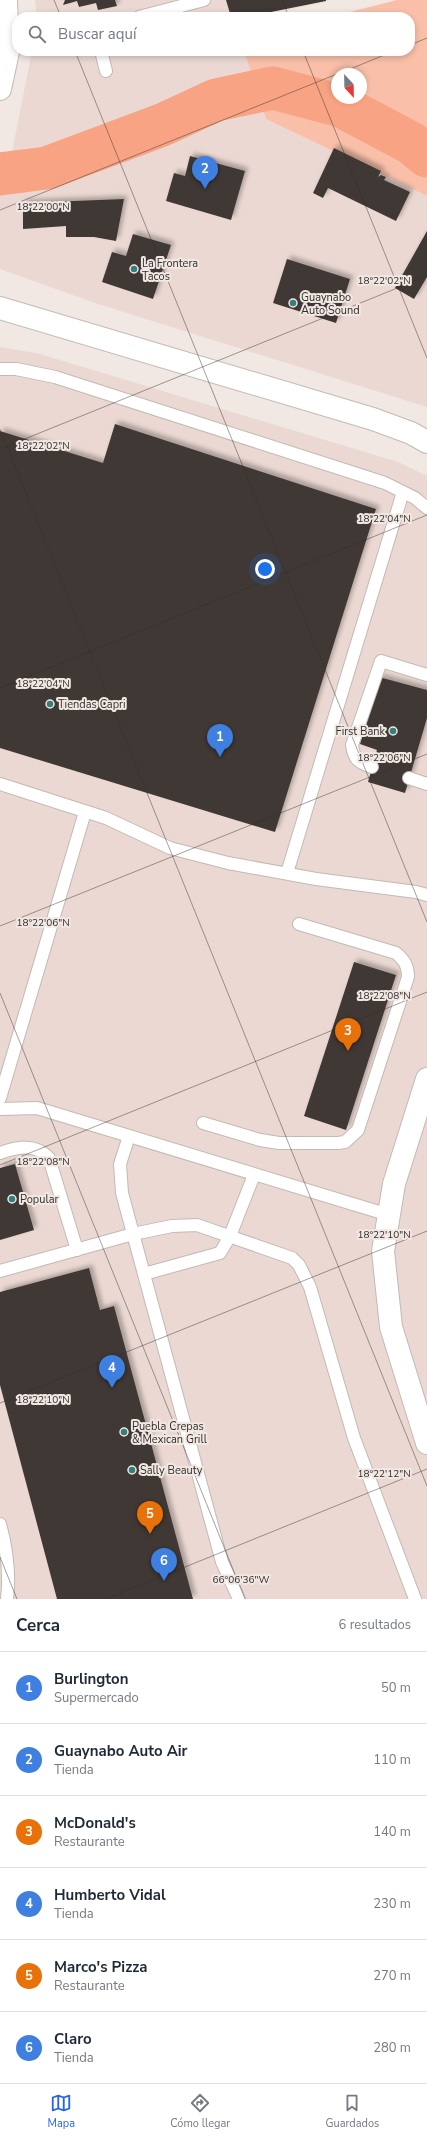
<!DOCTYPE html>
<html lang="es">
<head>
<meta charset="utf-8">
<style>
  :root { --surface:#fff; --page:#f6f6f7; --text:#1f2937; --muted:#747a83; --line:#e0e1e3; --accent:#2563eb }
  body { margin:0; font-family:"Nunito Sans",sans-serif; background:var(--page); color:var(--text) }
  .compass { position:absolute; left:331px; top:68px; width:36px; height:36px; border-radius:50%; background:var(--surface); box-shadow:0 2px 6px #0003; rotate:158deg }
  .you { position:absolute; left:265px; top:569px; width:14px; height:14px; margin:-10px; border:3px solid #fff; border-radius:50%; background:#1a73e8; box-shadow:0 0 0 6px #1a73e833 }
  .badge { display:grid; place-items:center; width:26px; height:26px; border-radius:50%; background:var(--accent); color:#fff; font-size:13px; font-weight:700 }
  .pin { position:absolute; translate:-50% -33px; filter:drop-shadow(0 1px 2px #0008) }
  .pin::after { content:''; position:absolute; top:21px; width:14px; height:12px; background:inherit; clip-path:polygon(0 0,100% 0,50% 100%) }
  .list { margin:0; padding:0; list-style:none }
  h2 { display:flex; justify-content:space-between; align-items:center; height:52px; margin:0; padding:0 16px; font-size:17px }
  h2 small { font-size:13px; font-weight:400; color:var(--muted) }
  .list li { display:grid; grid-template-columns:26px 1fr auto; gap:12px; align-items:center; box-sizing:border-box; height:72px; padding:0 16px; border-top:1px solid var(--line) }
  .list b { display:block; font-size:15px; white-space:nowrap }
  .list p { margin:0; font-size:13px; white-space:nowrap; color:var(--muted) }
  .list em { font-size:13px; font-style:normal; color:var(--muted) }
  .icon { flex:none; width:22px; height:22px; fill:none; stroke:currentColor; stroke-width:2; stroke-linecap:round; stroke-linejoin:round }
  .map { position:relative; flex:none; width:427px; height:1599px; overflow:hidden }
  .search { position:absolute; background:var(--surface); box-shadow:0 2px 6px #0003; left:12px; right:12px; top:12px; height:44px; display:flex; align-items:center; gap:10px; box-sizing:border-box; padding:0 14px; border-radius:16px; color:var(--muted); font-size:15px }
  .sheet { height:484px; background:var(--surface) }
  nav { display:flex; justify-content:space-around; align-items:center; box-sizing:border-box; height:56px; border-top:1px solid var(--line); background:var(--surface); font-size:11px; color:var(--muted) }
  nav a { display:grid; justify-items:center; gap:2px }
  nav .on { color:var(--accent) }
  .map>svg:first-child { display:block }
</style>
</head>
<body>
<div class="map">
<svg width="427" height="1599" viewBox="0 0 427 1599">
  <defs>
    <filter id="shadow"><feDropShadow dx="3.5" dy="-3.5" stdDeviation="2" flood-color="#0004"/></filter>
  </defs>
  <rect width="100%" height="100%" fill="#f1e7e3"/>
  <!-- built -->
  <path fill="#ebd8d2" d="M35,0H229L234,17H37Z
    M32,51H244L266,119L427,196V407L95,303L0,269V185L12,152Z
    M0,347L40,354L398,462L427,476V1599H0Z"/>
  <!-- green -->
  <path fill="#f9bfa9" fill-rule="evenodd" d="M397,0H427V196L266,119L244,51H410V17H330ZM337,74H361V98H337Z"/>
  <g fill="none" stroke-linecap="round" stroke-linejoin="round">
    <!-- river -->
    <path stroke="#f8a383" stroke-width="43" d="M0,174L47,168L162,125L216,100L273,88L341,106L411,143L427,156"/>
  </g>
  <!-- building -->
  <path fill="#413936" filter="url(#shadow)" d="M65,0H115L117,6L98,10L96,3L79,7L77,1L63,5Z
    M226,0H326V1L246,17H231Z
    M334,148L381,171L378,177L381,175L386,177L384,180L410,192L396,221L328,188L323,198L313,193Z
    M190,156L245,171L231,220L166,201L174,173L185,176Z
    M124,199L116,241L94,237H66V226L23,229V203Z
    M427,231V277L414,299L395,288Z
    M133,234L171,245L153,299L102,282L112,252L126,256Z
    M287,259L350,279L336,323L273,303Z
    M115,424L376,509L275,832L0,748V431L103,463Z
    M379,677L427,690V718L405,793L368,782L377,750L360,744Z
    M354,962L396,975L346,1130L304,1116Z
    M15,1164L34,1230L0,1240V1168Z
    M89,1268L100,1310L114,1306L193,1599H57L0,1385V1292Z"/>
  <g fill="none" stroke-linecap="round" stroke-linejoin="round">
    <!-- service casing -->
    <g stroke="#c3b9b5" stroke-width="14">
      <path id="service" d="M139,17L204,0
        M101,51L106,71
        M0,369H16L55,377L385,483L415,498L427,508
        M372,767C359,763 354,760 352,745L381,661L427,675
        M409,778L427,784
        M0,784L106,818L170,848L228,863L316,879L416,892L427,895
        M287,873L403,492
        M0,1098L85,812
        M0,1109L37,1108L389,1215
        M203,1123L260,1140L279,1143H338L345,1142L358,1130L408,977C408,965 404,960 396,953L299,924
        M129,1136L120,1164L122,1193L222,1562L239,1599
        M0,1153C18,1147 35,1143 49,1158L77,1250
        M0,1271L133,1234L172,1226L197,1225L292,1258L299,1265L310,1287L354,1438L415,1599
        M144,1274L220,1253L230,1236L254,1175
        M0,1524C7,1549 10,1573 7,1599"/>
    </g>
    <!-- minor casing -->
    <g stroke="#c3b9b5" stroke-width="24">
      <path id="minor" d="M0,308L373,419L411,433L427,442
        M427,1079L394,1184L383,1251L391,1327L427,1443"/>
    </g>
    <!-- tertiary casing -->
    <g stroke="#c3b9b5" stroke-width="24">
      <path id="tertiary" d="M0,89L8,52L6,0"/>
    </g>
    <!-- service -->
    <use href="#service" stroke="#fff" stroke-width="12"/>
    <!-- minor -->
    <use href="#minor" stroke="#fff" stroke-width="22"/>
    <!-- tertiary -->
    <use href="#tertiary" stroke="#fff" stroke-width="22"/>
  </g>
  <!-- ticks -->
  <path fill="none" stroke="#332f2d" stroke-width="1" stroke-opacity="0.45" d="M54,0L61,17M282,0L289,17M410,45L427,38M75,51L427,922M303,51L427,358M338,74L394,51M0,210L337,74M0,429L427,1486M0,449L427,276M0,688L427,515M0,926L427,754M0,993L245,1599M0,1165L427,992M0,1403L427,1231M0,1557L17,1599M106,1599L427,1469"/>
  <!-- markers -->
  <g fill="#357e7b" stroke="#f1e7e3" stroke-width="1.5">
    <circle cx="134" cy="269" r="4"/>
    <circle cx="293" cy="303" r="4"/>
    <circle cx="50" cy="704" r="4"/>
    <circle cx="393" cy="731" r="4"/>
    <circle cx="12" cy="1199" r="4"/>
    <circle cx="124" cy="1432" r="4"/>
    <circle cx="132" cy="1470" r="4"/>
  </g>
  <g text-anchor="middle" dominant-baseline="central" stroke-width="4" stroke-linejoin="round" paint-order="stroke">
    <!-- poi labels -->
    <g font-size="11" fill="#332f2d" stroke="#f1e7e3" text-anchor="start">
      <text x="142" y="263">La Frontera<tspan x="142" dy="13">Tacos</tspan></text>
      <text x="301" y="297">Guaynabo<tspan x="301" dy="13">Auto Sound</tspan></text>
      <text x="58" y="704">Tiendas Capri</text>
      <text x="385" y="731" text-anchor="end">First Bank</text>
      <text x="20" y="1199">Popular</text>
      <text x="132" y="1426">Puebla Crepas<tspan x="132" dy="13">&amp; Mexican Grill</tspan></text>
      <text x="140" y="1470">Sally Beauty</text>
    </g>
  </g>
  <g font-size="10" text-anchor="middle" fill="#332f2d" stroke="#f1e7e3" stroke-width="4" stroke-linejoin="round" paint-order="stroke">
    <text x="43" y="210">18°22'00"N</text>
    <text x="384" y="284">18°22'02"N</text>
    <text x="43" y="449">18°22'02"N</text>
    <text x="384" y="522">18°22'04"N</text>
    <text x="43" y="687">18°22'04"N</text>
    <text x="384" y="761">18°22'06"N</text>
    <text x="43" y="926">18°22'06"N</text>
    <text x="384" y="999">18°22'08"N</text>
    <text x="43" y="1165">18°22'08"N</text>
    <text x="384" y="1238">18°22'10"N</text>
    <text x="43" y="1403">18°22'10"N</text>
    <text x="384" y="1477">18°22'12"N</text>
    <text x="241" y="1583">66°06'36"W</text>
  </g>
</svg>
<svg class="compass" viewBox="-18 -18 36 36"><path d="M0-13l5 13h-10z" fill="#e53935"/><path d="M0 13l5-13h-10z" fill="#747a83"/></svg>
<div class="you"></div>
<div class="pin badge" style="left:220px;top:757px;background:#3f7fe0">1</div>
<div class="pin badge" style="left:205px;top:189px;background:#3f7fe0">2</div>
<div class="pin badge" style="left:348px;top:1051px;background:#e8710a">3</div>
<div class="pin badge" style="left:112px;top:1388px;background:#3f7fe0">4</div>
<div class="pin badge" style="left:150px;top:1534px;background:#e8710a">5</div>
<div class="pin badge" style="left:164px;top:1581px;background:#3f7fe0">6</div>
<div class="search"><svg class="icon" aria-label="search" viewBox="0 0 24 24"><circle cx="10" cy="10" r="6"/><path d="M15 15l6 6"/></svg>Buscar aquí</div>
</div>
<section class="sheet">
<h2>Cerca<small>6 resultados</small></h2>
<ul class="list">
<li><span class="badge" style="background:#3f7fe0">1</span><div><b>Burlington</b><p>Supermercado</p></div><em>50 m</em></li>
<li><span class="badge" style="background:#3f7fe0">2</span><div><b>Guaynabo Auto Air</b><p>Tienda</p></div><em>110 m</em></li>
<li><span class="badge" style="background:#e8710a">3</span><div><b>McDonald's</b><p>Restaurante</p></div><em>140 m</em></li>
<li><span class="badge" style="background:#3f7fe0">4</span><div><b>Humberto Vidal</b><p>Tienda</p></div><em>230 m</em></li>
<li><span class="badge" style="background:#e8710a">5</span><div><b>Marco's Pizza</b><p>Restaurante</p></div><em>270 m</em></li>
<li><span class="badge" style="background:#3f7fe0">6</span><div><b>Claro</b><p>Tienda</p></div><em>280 m</em></li>
</ul>
</section>
<nav>
<a class="on"><svg class="icon" aria-label="map" viewBox="0 0 24 24"><path d="M3 6l6-2 6 2 6-2v14l-6 2-6-2-6 2zM9 4v14M15 6v14"/></svg>Mapa</a>
<a><svg class="icon" aria-label="directions" viewBox="0 0 24 24"><path d="M12 3l9 9-9 9-9-9zM9 14v-3h6M13 9l2 2-2 2"/></svg>Cómo llegar</a>
<a><svg class="icon" aria-label="saved" viewBox="0 0 24 24"><path d="M7 4h10v16l-5-4-5 4z"/></svg>Guardados</a>
</nav>
</body>
</html>
